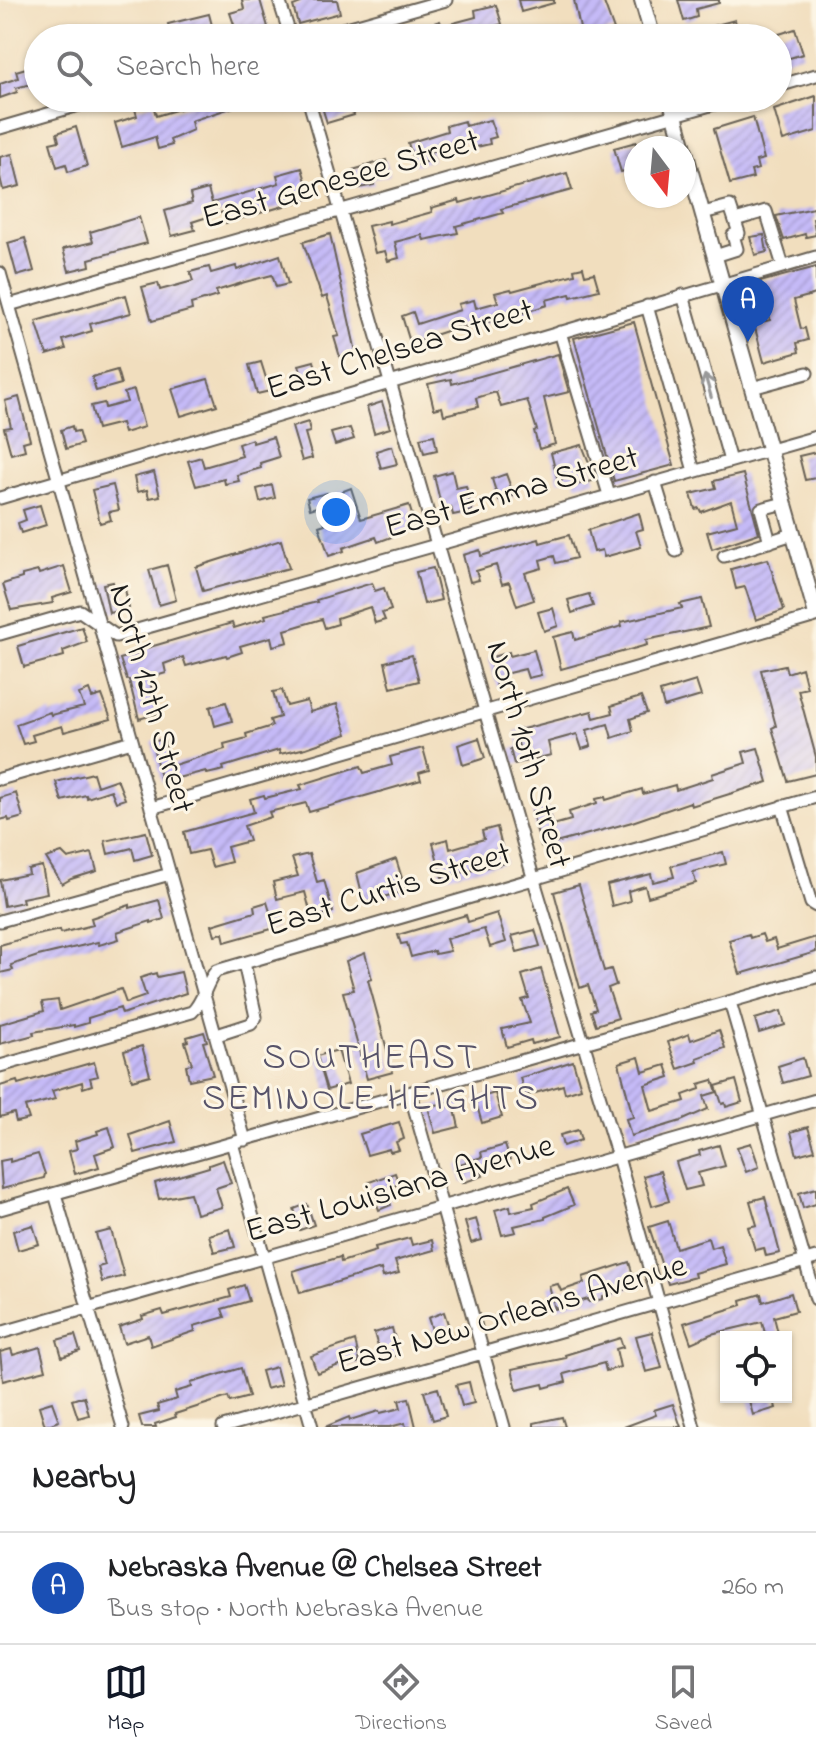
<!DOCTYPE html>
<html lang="en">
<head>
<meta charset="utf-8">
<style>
  :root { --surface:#fff; --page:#f2f2f2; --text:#202124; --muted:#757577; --line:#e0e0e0; --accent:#111827 }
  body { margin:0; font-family:"Indie Flower",sans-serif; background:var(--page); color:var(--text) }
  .controls { position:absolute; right:24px; bottom:24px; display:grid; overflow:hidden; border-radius:0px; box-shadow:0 2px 6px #0004 }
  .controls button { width:72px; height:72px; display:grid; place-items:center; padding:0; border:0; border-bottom:2px solid var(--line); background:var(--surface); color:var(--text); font:40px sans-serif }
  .compass { position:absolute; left:624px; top:136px; width:72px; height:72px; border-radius:50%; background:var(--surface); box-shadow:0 2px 6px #0004; rotate:164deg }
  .you { position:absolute; left:336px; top:512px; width:28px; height:28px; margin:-20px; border:6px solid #fff; border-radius:50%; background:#1a73e8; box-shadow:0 0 0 12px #1a73e833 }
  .badge { display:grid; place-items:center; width:52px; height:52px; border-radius:50%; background:var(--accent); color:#fff; font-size:26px; font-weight:700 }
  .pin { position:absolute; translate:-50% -66px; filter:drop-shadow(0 2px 4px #0008) }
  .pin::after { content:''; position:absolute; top:42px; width:28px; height:24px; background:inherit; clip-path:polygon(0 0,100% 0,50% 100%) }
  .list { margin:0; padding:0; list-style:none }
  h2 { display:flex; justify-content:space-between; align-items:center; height:104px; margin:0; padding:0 32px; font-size:34px }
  h2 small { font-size:26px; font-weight:400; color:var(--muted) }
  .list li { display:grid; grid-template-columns:52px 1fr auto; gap:24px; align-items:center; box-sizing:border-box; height:112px; padding:0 32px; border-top:2px solid var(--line) }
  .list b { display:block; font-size:30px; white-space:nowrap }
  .list p { margin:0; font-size:26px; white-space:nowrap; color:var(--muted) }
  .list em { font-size:26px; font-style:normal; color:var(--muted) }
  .icon { flex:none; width:44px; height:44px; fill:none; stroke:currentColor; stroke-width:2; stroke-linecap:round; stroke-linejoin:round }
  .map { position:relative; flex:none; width:816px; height:1427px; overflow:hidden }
  .search { position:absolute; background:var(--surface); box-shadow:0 2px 6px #0004; left:24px; right:24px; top:24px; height:88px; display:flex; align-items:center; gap:20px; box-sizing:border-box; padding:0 28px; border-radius:44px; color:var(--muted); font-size:30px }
  .sheet { height:216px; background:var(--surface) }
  nav { display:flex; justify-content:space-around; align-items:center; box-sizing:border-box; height:112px; border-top:2px solid var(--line); background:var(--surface); font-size:22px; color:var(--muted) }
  nav a { display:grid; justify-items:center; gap:4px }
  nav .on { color:var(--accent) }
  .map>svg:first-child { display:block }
</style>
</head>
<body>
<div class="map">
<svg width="816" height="1427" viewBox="0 0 816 1427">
  <defs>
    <pattern id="building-hatch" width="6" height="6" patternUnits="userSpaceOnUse" patternTransform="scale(2)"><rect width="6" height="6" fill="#c5baf7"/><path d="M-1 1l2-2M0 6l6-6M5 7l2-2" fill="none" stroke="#a99fd3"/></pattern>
  </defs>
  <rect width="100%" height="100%" fill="#fcf5e5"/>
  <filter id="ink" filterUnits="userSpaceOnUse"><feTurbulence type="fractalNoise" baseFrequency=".0125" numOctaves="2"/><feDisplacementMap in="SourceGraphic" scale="16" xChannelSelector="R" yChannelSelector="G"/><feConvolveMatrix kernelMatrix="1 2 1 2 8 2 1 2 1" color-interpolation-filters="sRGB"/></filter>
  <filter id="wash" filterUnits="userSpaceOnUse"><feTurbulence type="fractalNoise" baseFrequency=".006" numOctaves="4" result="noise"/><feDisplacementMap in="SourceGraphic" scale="32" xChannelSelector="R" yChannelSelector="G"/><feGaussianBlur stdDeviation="1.8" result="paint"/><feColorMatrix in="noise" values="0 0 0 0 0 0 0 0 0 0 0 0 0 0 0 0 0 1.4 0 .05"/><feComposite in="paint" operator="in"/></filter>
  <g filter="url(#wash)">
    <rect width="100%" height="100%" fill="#f1debe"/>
    <g id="blocks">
      <!-- building -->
      <path fill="url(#building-hatch)" d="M242,0H260L268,27L238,36L230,13L244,9Z
        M300,0H337L340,13L298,24L293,6L301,3Z
        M518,0H554V3L521,12Z
        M574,0H603L614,30L582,38Z
        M678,0H719V3L696,9L697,17L684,21Z
        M496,5L502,24L474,32L476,38H394L393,36L440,21L442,26L476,17L475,10Z
        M209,14L215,37L172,38L168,24Z
        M735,20L739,37L703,38L701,29Z
        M795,29L803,54L783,60L776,35Z
        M36,65L38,82L16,88L17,92L0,98V84L18,78L16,71Z
        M816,96V131L783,141L774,110Z
        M197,98H252V101L191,121L193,130L170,140L172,145L158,149L155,137L122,147L115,123L137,116L135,109L153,104L156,116L192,105L190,100Z
        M369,98H409V101L373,111Z
        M349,100L354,115L327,123L322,107Z
        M753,117L764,159L756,161L758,169L751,171L753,178L730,184L714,129Z
        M490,120L496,137L489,139L490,144L472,148L469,140L439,147V150L430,152L433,160L415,165L408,143L447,131L446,126L464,121L465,126Z
        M76,127L87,166L68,172L66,164L57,167L50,143L59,141L57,133Z
        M636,142V168L621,172L614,148Z
        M12,154L20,186L3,190L0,177V157Z
        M386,160L390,175L373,179L374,185L359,188L353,170Z
        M302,168L311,198L226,223L223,212L192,222L195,230L172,236L165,211L192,203L190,194L208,189L212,203L279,183L277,175Z
        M567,173L572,190L501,209L503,213L456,226L458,233L424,240L422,235L395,242L399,258L388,261L385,251L375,253L368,226L389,221V224L432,212L431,208L459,200L460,203Z
        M814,208L816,219H813L816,235L806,237L805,234L784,240L776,216Z
        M139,217L147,243L89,259L90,266L69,271L63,249L93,242L90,232Z
        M330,234L356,352L340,357L334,337L339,336L327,296L322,298L303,242Z
        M764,235L767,252L755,255L750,237Z
        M25,238L34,271L17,276L8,243Z
        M280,255L288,284L276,287L272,275L245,282L216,291L217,296L191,304L192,310L152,321L142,287L158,283L160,290L193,281L190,272L209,267L211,273L236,266L237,270Z
        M583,267L585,275L594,273L599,290L571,297L570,294L546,300L547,305L526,312L465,328L464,325L422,339L423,345L412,349L402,316L413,312L417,324L460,310L458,304L474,300L476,308L498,302L495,293L511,289L512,291L575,274L574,269Z
        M816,267V294L794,300L801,329L805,328L808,340L797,343L799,352L764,362L754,324L770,320L765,302L753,305L749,289L761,286L760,282Z
        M126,295L131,313L90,324L92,331L63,340L66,349L47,355L36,321Z
        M634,322L674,465L614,481L574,338Z
        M558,354L569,392L544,398L555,444L539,449L534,431L537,430L527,400L501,407L496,392L476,398L478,407L444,415L442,407L434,409L428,384L451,379L452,384Z
        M314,361L318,375L304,380L299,365Z
        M261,362L270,391L257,394L249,365Z
        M117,370L121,384L96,391L92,377Z
        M208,379L217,405L181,416L172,389Z
        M134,390L144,427L124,433L121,423L97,429L91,406L104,403L105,408L127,402L124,393Z
        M19,397L30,440L23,442L25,450L11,454L4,428L11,427L5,401Z
        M382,402L390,428L374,433L367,407Z
        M308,422L310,432L305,433L312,458L302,461L292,427Z
        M72,426L73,432L78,431L82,444L66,449L61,430Z
        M350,428L354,439L335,445L331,433Z
        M434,435L437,450L424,453L420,438Z
        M273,437L279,457L260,463L261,468L237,475L239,481L225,484L224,479L196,486L188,461L201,457L204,467L242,456L238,444L252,439L253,443Z
        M582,445L596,480L576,485L574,476L558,481L551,453Z
        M392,446L397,464L381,468L376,451Z
        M816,452V478L805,480L799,456Z
        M452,471L456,488L466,486L472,511L453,515L451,507L442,509L434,476Z
        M154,472L160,496L149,498L147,490L137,492L134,477Z
        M506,474L514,496L499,501L492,479Z
        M743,474L759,533L712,549L707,532L737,524L731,501L701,512L699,508L695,509L691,494L716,488L714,481Z
        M113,485L119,510L109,512L111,520L100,523L92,490Z
        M272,485L275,498L260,502L257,489Z
        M351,488L361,519L409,505L416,528L378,542L376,537L343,548L344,551L329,556L319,526L325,524L320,506L310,509L307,498L327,493L328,497Z
        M40,505L46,525L21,533L18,523L26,520L23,510Z
        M639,513L643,529L636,531L641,547L604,557L602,550L594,552L588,530Z
        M569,535L576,558L556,563L554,556L540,560L542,568L525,573L534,600L517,606L509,582L502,584L496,565L476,571L479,580L470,582L463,555L480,550L481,556L539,539L540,543Z
        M281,540L289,568L203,591L196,567Z
        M768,559L784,610L756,620L745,587L736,589L731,569Z
        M167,565L176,600L159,605L149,570Z
        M64,566L72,592L52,598L53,603L11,610L3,584L22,578V575L38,571L39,574Z
        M433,568L441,600L424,604L416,572Z
        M113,582L115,592L125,589L129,608L109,613L103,584Z
        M372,583L375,591L384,588L391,610L382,613L385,620L375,623L370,607L337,618L338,624L325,628L322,619L285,630L288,642L273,646L271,637L240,646L242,652L227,657L226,655L186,666L183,657L164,664L166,673L149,678L159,713L139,719L129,680H127L120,659L143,652V649L232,623L234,628L266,618L265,615L317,602L316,600Z
        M589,594L593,606L572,613L568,600Z
        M702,599L709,627L646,640L647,645L561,669L553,637L573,632L575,640L622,626L621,622L682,608L680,604Z
        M553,608L558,626L544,631L538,612Z
        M82,627L87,642L63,651L64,656L24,667L18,646Z
        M534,650L541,675L528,678L525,669L504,674L507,684L497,687L489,658L509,652L510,656Z
        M412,655L419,681L391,688L385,662Z
        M785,665L787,673L802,668L807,688L798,690L816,757V774L788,781L772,728L776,726L761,670Z
        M696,681L701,696L664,707L660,692Z
        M89,690L92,698L102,695L111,719L64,732L62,726L32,735L34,741L23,744L16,724L50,712L51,715L84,707L79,694Z
        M282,690L287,706L307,701L310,712L337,704L347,734L306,748L280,754L279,750L246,760L223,767L224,770L207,774L206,771L161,782L152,742L164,739L171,766L225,749L224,744L247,738L246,734L272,726L270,720L280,717L273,692Z
        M641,697L647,713L630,719L633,731L612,738L608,724L587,730L591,746L582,749L577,734L548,742L551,755L514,764L510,749L519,747L515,731L592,711L594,718L613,713L611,706Z
        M226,702L232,721L215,726L210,707Z
        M479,738L485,758L463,765L458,745Z
        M423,748L429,770L419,773L421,780L309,812L306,803L269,812L271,817L244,826L249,841L227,847L231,862L212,867L207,850L189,854L184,832L254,812L250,799L264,795L265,798L302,789L300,785L361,766L364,773L392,765L390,757Z
        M758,748L768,782L691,806L690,802L632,822L541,847L532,812L548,808L553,825L571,820L569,812L597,803L596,799L605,797L606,800L642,789L643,794L675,785L676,790L713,778L712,774L746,763L743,752Z
        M93,773L97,786L117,779L125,799L116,802L111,790L87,798L86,795L62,801L56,782Z
        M16,793L23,817L9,821L8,818L0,820V798Z
        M497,827L506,863L442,877L433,843L448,839L450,849L484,839L482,831Z
        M146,832L152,855L135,860L132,848L108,854L105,841Z
        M723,852L726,864L693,872L696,883L648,897L645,886L628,891L630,901L612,906L607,885L651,874L653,882L674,877L671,866Z
        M62,853L68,859L92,853L97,871L71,879L62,884L46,858Z
        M309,854L317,882L324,880L333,912L312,918L305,892L277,899L273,882L298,876L292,858Z
        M396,859L406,891L364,902L357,873Z
        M42,866L47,893L22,898L23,902L4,906L0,880L29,874L28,869Z
        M579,885L604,971L611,969L616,985L608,988L618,1018L596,1025L591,1011L596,1009L588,985L580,988L554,892Z
        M159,900L164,919L151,923V921L117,932L119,939L99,945L98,942L38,956L11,965L13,970L0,973V945L32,936L60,930L61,933L93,925L91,918L130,905V908Z
        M267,902L275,928L225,942L223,933L215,935L212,925L255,912L254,906Z
        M497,913L506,942L490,947L484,929L446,939L450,951L435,954L434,951L411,957L407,943L401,944L398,935L466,915L468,922Z
        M535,930L540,946L517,952L512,936Z
        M749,934L750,938L762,934L765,942L774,939L777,949L816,937V952L740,974L729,940Z
        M365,953L372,979L368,980L393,1072L367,1079L343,992L354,990L346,961Z
        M541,969L560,1037L532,1044L531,1040L507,1047L502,1029L530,1023L522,1000L529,998L522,975Z
        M181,972L186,993L122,1014L120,1008L88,1018V1023L74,1027V1025L33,1032L34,1035L0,1044V1024L44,1011L42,1002L58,1000L60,1010L121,989L126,1003L146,996L140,978L156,973L157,977Z
        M781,1011L785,1025L759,1033L755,1019Z
        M719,1030L725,1048L697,1058L698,1062L678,1069L668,1042L689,1034L691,1040Z
        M204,1032L207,1041L203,1042L213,1075L189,1080L186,1065L192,1064L185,1042L188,1041L187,1037Z
        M142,1046L150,1075L132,1080L124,1051Z
        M338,1050L348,1084L327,1090L317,1056Z
        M639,1057L643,1072L666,1065L670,1077L645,1085L652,1111L685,1101L683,1095L700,1089L699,1084L713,1080L717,1092L704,1096L708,1109L681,1121L631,1136L626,1119L633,1117L619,1063Z
        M803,1058L808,1076L783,1083L778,1066Z
        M573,1061L581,1088L565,1093L563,1085L525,1096L520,1078Z
        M94,1062L98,1076L90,1078L92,1085L83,1088L82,1082L52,1091L55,1099L25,1107L29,1119L16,1122L14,1113L0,1117V1086L17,1081L18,1084Z
        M736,1080L742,1102L726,1107L725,1103L722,1104L716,1086Z
        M495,1093L502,1117L482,1123L475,1099Z
        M460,1099L462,1108L455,1110L459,1127L435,1133L428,1107Z
        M170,1121L176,1142L135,1153L130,1135Z
        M399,1122L404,1139L396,1142L399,1150L390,1152L389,1149L367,1155L360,1134Z
        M109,1127L115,1147L95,1154L99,1167L75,1174L69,1151L77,1149L75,1141L98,1134L97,1131Z
        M808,1127L815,1150L797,1155L791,1132Z
        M578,1130L581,1140L563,1146L560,1135Z
        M751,1143L759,1167L746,1172L737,1147Z
        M505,1145L510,1160L480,1169L483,1176L462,1183L457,1165L482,1157L481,1152Z
        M719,1145L725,1166L698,1173L702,1186L685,1190L676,1162L700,1155L699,1151Z
        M38,1154L45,1174L44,1178L2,1189L0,1161L10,1159V1162Z
        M223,1160L231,1183L216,1188L222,1207L196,1214L190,1193L159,1199L155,1183L209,1167V1165Z
        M660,1171L669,1201L652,1206L643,1176Z
        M395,1173L399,1184L385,1189L391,1205L379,1210L369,1182Z
        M816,1188V1204L803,1208L799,1193Z
        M567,1189L574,1205L545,1217V1219L514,1226L516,1232L502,1235L495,1210L510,1206L511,1212L534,1207L533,1203Z
        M765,1197L780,1253L766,1256L764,1248L755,1250L748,1227L757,1225L750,1201Z
        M307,1204L314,1225L300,1230L294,1209Z
        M476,1219L482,1240L471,1243L465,1222Z
        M668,1221L676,1248L708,1238L711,1248L720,1245L726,1264L694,1273L695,1277L668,1284L649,1227Z
        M33,1225L39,1244L18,1250L13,1231Z
        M230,1229L235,1247L214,1252L209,1235Z
        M111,1230L124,1276L102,1282L98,1267L105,1265L96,1234Z
        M410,1238L412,1245L432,1240L434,1250L395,1261L399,1273L383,1277L381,1269L300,1293L293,1271L340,1257L341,1262L376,1251L375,1247Z
        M629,1262L636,1286L603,1296V1299L589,1302L588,1299L555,1309L549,1286L558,1284L561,1291L584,1283L583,1277Z
        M244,1285L249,1301L222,1309L225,1317L194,1326L195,1331L151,1346L148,1335L124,1343L119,1327L143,1319L142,1316L162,1310L164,1315L231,1297L229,1290Z
        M791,1293L796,1311L774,1317L779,1337H766L762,1322L711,1334L691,1343L684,1323L742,1305L741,1300L761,1294L763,1302Z
        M444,1312L453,1339L437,1344L428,1318Z
        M392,1328L399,1354L382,1361L374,1333Z
        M652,1332L662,1368L646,1372L636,1336Z
        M75,1335L80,1351L62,1357L57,1340Z
        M620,1338L623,1347L616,1349L620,1367L606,1371L604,1363L564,1374L566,1382L544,1388L543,1384L517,1390L512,1369L566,1358L565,1355Z
        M355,1341L360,1362L342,1367V1364L317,1373L311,1356Z
        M40,1347L46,1370L3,1381L0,1352L11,1349L13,1355Z
        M276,1367L281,1385L266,1389L261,1371Z
        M241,1368L249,1397L230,1402L228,1397L175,1414L176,1417L155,1424L156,1427H142L139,1416L159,1411L157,1405L177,1399L175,1392L192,1387L191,1383Z
        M469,1382L474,1403L462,1406L456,1385Z
        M438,1388L446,1416L433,1420L424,1392Z
        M84,1396L89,1415L78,1418L72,1400Z
        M748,1397H773L776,1408L753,1415Z
        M409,1398L416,1427H406L405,1423L390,1427H325L349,1417L350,1420L379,1411L380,1413L401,1408L399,1400Z
        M52,1402L59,1421L45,1426L39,1406Z
        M673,1404L681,1427H624L656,1415L654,1410Z
        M562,1417L565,1427H534V1423Z"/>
    </g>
  </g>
  <g filter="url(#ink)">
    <use href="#blocks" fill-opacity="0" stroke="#676055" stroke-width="2"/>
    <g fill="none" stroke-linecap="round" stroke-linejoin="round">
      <!-- minor casing -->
      <g stroke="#676055" stroke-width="15">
        <path id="minor" d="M279,0L291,38
          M311,38L446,0
          M778,86L816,75
          M308,98L533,877L618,1157L694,1427
          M0,128L103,98
          M703,213L730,206L739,233L733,235L737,249L715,256
          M735,220L766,211L783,266
          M0,273L245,1140
          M683,295L730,461
          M9,305L735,98
          M647,306L694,471
          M560,332L609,495
          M752,388L807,373
          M655,482L676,551
          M0,498L816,257
          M770,542L761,509L784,503
          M724,556L793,534
          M0,634L80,611L116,636L816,437
          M0,779L132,741
          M782,806L811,903L816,906
          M151,808L816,616
          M0,921L170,874
          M730,1002L816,1299
          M217,1035L251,1024L256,1017L244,963
          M0,1066L192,1012C204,1001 205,984 216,971L816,797
          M410,1093L504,1427
          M232,1143L312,1427
          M55,1194L123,1427
          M0,1209L816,977
          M0,1333L816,1100
          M223,1427L816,1258"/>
      </g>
      <!-- major casing -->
      <g stroke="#676055" stroke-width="18">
        <path id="major" d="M642,0L653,38
          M670,98L684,148
          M684,148L816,614"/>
      </g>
      <!-- minor -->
      <use href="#minor" stroke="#fff" stroke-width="11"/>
      <!-- major -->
      <use href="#major" stroke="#fff" stroke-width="14"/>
    </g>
    <!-- one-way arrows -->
    <defs><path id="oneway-shaft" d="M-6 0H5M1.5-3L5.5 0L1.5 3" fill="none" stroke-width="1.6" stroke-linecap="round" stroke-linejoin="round" transform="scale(2)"/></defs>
    <use stroke="#999" href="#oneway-shaft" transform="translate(708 386) rotate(-106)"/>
  </g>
  <g text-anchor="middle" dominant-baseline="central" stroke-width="6" stroke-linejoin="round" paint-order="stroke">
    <!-- street labels -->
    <g font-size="34" fill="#1c1c1c" stroke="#fcf5e5">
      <text transform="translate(341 181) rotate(-16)">East Genesee Street</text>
      <text transform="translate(400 351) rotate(-17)">East Chelsea Street</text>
      <text transform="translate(512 494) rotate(-16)">East Emma Street</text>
      <text transform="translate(150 699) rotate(74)">North 12th Street</text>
      <text transform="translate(527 755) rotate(74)">North 10th Street</text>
      <text transform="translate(389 891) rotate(-17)">East Curtis Street</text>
      <text transform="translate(400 1190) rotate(-16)">East Louisiana Avenue</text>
      <text transform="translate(512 1316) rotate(-16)">East New Orleans Avenue</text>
    </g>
    <!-- neighbourhood labels -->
    <g font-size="36" letter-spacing="2" fill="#575369" stroke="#fcf5e5">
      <text x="371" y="1059">SOUTHEAST<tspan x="371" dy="41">SEMINOLE HEIGHTS</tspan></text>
    </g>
  </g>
</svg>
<div class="controls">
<button><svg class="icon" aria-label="locate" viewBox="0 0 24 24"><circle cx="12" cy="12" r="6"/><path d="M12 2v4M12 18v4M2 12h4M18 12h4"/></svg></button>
</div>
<svg class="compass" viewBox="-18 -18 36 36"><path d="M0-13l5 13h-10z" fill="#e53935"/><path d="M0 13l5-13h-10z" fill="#757577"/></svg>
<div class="you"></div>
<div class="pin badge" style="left:748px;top:342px;background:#1a4fb4">A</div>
<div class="search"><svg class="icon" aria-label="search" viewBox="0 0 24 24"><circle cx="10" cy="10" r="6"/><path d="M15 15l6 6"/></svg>Search here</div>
</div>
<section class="sheet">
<h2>Nearby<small></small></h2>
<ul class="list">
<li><span class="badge" style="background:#1a4fb4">A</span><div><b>Nebraska Avenue @ Chelsea Street</b><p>Bus stop · North Nebraska Avenue</p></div><em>260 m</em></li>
</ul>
</section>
<nav>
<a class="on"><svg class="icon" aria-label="map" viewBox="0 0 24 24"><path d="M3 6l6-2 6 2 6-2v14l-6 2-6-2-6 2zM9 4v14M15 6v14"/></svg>Map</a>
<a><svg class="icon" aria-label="directions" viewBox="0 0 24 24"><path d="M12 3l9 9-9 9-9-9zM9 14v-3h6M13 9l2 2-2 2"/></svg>Directions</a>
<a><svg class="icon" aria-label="saved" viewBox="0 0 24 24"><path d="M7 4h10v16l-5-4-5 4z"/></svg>Saved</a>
</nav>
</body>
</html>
